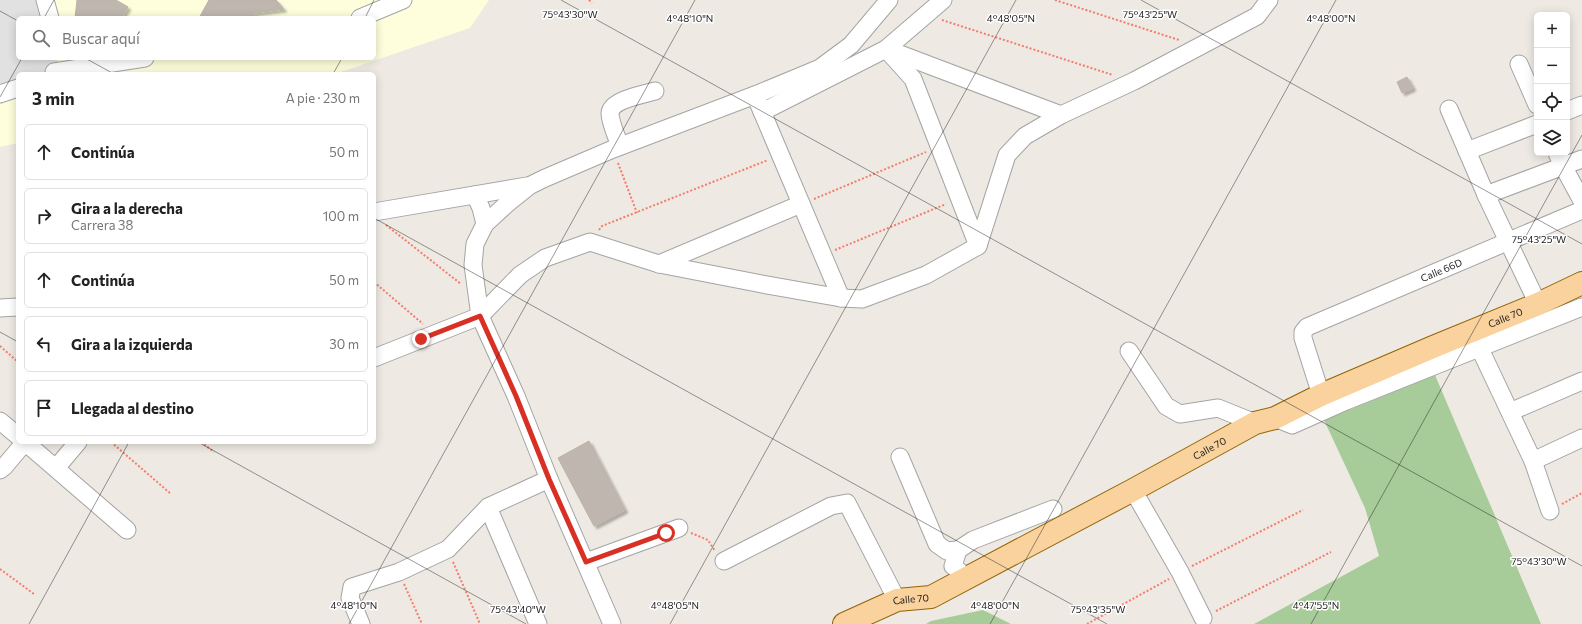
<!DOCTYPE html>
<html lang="es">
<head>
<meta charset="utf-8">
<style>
  :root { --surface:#fff; --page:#f6f6f6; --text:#222; --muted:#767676; --line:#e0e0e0 }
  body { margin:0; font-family:Commissioner,sans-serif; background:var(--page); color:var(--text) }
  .controls { position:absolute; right:12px; top:12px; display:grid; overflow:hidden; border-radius:6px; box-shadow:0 2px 10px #0003 }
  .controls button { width:36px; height:36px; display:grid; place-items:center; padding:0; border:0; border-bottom:1px solid var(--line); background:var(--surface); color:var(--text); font:20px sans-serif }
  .stop { position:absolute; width:12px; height:12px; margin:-9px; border:3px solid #d93025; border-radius:50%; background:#fff }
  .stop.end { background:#d93025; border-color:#fff; box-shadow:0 1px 4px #0008 }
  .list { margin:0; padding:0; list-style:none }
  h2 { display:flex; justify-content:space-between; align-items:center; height:52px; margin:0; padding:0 16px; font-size:17px }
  h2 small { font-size:13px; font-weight:400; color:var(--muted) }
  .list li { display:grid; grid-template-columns:26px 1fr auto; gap:12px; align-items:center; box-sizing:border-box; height:56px; margin:0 8px 8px; padding:0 8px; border:1px solid var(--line); border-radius:6px }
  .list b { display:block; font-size:15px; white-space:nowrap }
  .list p { margin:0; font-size:13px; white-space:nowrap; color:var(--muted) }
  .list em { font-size:13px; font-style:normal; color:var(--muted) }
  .icon { flex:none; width:22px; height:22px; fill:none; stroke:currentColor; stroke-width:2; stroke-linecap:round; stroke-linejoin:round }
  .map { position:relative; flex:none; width:1582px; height:624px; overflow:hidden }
  .search { position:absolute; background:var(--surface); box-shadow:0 2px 10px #0003; left:16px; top:16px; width:360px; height:44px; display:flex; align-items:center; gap:10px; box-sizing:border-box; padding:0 14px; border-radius:6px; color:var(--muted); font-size:15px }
  .panel { position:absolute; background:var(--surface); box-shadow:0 2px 10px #0003; left:16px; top:72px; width:360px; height:372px; border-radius:6px }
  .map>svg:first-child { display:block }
</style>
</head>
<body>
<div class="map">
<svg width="1582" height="624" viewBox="0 0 1582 624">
  <defs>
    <filter id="shadow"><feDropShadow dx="3" dy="3" stdDeviation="1" flood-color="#0004"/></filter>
  </defs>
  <rect width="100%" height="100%" fill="#eeeae3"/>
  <!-- education -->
  <path fill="#fefedc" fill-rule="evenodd" d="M0,0H489L470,28L335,74H18V143L0,147ZM18,18H374V58H18Z"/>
  <!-- forest -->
  <path fill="#a7cc99" d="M1435,375L1541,624H1254L1379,556L1365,508L1324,420Z
    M983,610L1011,624H926L931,621Z"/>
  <!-- parking -->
  <path fill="#e1e1e1" d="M0,0H45L50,18H18V58H58L57,64L52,74H18V88L0,94Z"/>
  <!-- building -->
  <path fill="#beb6af" stroke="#bfb1a6" filter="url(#shadow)" d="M77,0H116L128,7L121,18H75Z
    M209,0H276L284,9L254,13V16L246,15L244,18H199Z
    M1407,77L1413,88L1402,93L1397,82Z
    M589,441L625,510L594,526L558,458Z"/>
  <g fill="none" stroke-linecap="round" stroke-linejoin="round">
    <!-- minor casing -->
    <g stroke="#a4a4a4" stroke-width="19">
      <g id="minor">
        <path d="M45,0L50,18"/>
        <path d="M360,18L403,0"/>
        <path d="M886,49L913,79L978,246"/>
        <path d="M889,50L1061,115"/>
        <path d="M1519,64L1537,105"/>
        <path d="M54,72L145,58"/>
        <path d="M0,94L18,88"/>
        <path d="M755,95L841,298"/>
        <path d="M1449,109L1486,195L1538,304"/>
        <path d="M1567,111L1582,105"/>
        <path d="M762,112L886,49L943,0"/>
        <path d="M620,146C617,137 610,123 610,113C611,100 644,94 655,91"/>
        <path d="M1467,151L1537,124"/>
        <path d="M1557,153L1563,166L1582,201"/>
        <path d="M475,195L481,208L485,224"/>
        <path d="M1486,195L1582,159"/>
        <path d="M374,212L527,186"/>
        <path d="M659,264L801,204"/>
        <path d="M0,308L18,307"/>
        <path d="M1480,349L1533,461L1550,511"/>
        <path d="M1129,351L1166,406L1180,414L1218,408L1255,423"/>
        <path d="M374,358L480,316L520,275L545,258L590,242L659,264L762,284L841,298L862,299L926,275L978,246L1007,155L1025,136L1061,115L1134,81L1257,16L1269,0"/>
        <path id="s1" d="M1321,395L1303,338V332L1307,327L1582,210"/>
        <path d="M1510,412L1582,381"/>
        <path d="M1275,418L1292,425L1346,401L1582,307"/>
        <path d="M0,421L18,436"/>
        <path d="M25,442L127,530"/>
        <path d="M900,457L937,544L947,551L958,550"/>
        <path d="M1533,461L1582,438"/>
        <path d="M56,468L78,442"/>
        <path d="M0,470L4,467L25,442"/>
        <path d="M1133,490L1180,572L1203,618"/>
        <path d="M488,507L538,624"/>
        <path d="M724,561L831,506L847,503L897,600"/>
        <path d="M586,562L679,528"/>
        <path d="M967,578L953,566L958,550L973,540L1053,509"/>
        <path d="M361,624L350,598L352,587L399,572L448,549L488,507L549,479"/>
        <path d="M612,624L549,479L516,396L480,316L473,265L475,244L485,224L509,202L529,186L543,179L613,149L755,95L820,68L851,45L889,0"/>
      </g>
    </g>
    <!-- major casing -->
    <g stroke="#916405" stroke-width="24">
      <g id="major">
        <path id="s2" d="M844,624L897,600L931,597L1133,490L1255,423L1275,418L1321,395L1433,347L1538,304L1582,283"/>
      </g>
    </g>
    <!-- path -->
    <path stroke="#f57c6c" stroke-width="2" stroke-dasharray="2 2" stroke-linecap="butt" d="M589,0L592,3
      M1055,0L1179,40
      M942,20L1113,75
      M618,163L637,213
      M814,199L926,152
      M386,225L461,284
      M599,230L602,226L768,160
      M835,250L946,204
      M374,282L423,324
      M0,346L18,362
      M111,442L171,494
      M201,442L214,452
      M1562,504L1582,493
      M691,533L708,540L715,551
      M453,562L480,624
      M1192,566L1303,510
      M0,569L34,594
      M404,584L422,624
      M1216,611L1331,552
      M1087,624L1169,579"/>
    <!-- minor -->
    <use href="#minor" stroke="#fff" stroke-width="17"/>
    <!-- major -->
    <use href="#major" stroke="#f9d29d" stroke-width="22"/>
  </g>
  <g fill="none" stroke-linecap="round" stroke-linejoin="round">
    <!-- route -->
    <path stroke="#d93025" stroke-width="5" d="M421,339L480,316L516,396L549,479L586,562L666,533"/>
  </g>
  <!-- ticks -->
  <path fill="none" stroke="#1d1d1d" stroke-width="1" stroke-opacity="0.45" d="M561,0L1582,566M1141,0L1582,244M0,11L18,21M44,18L54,0M365,18L374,0M85,58L114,74M333,74L342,58M0,97L22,58M374,218L1107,624M0,332L18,342M198,442L526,624M29,624L129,442M349,624L695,0M670,624L1016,0M990,624L1336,0M1311,624L1582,135"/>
  <g text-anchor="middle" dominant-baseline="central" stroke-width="3" stroke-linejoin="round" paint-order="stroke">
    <!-- street labels -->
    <g font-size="10" fill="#1d1d1d" stroke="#fff">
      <text stroke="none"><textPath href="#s1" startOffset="218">Calle 66D</textPath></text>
      <text stroke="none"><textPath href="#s2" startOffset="732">Calle 70</textPath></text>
      <text stroke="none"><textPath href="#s2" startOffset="408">Calle 70</textPath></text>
      <text stroke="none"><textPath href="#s2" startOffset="72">Calle 70</textPath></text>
    </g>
  </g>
  <g font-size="10" text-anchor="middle" fill="#1d1d1d" stroke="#fff" stroke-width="3" stroke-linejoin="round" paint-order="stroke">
    <text x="570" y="18">75°43'30"W</text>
    <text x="1150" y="18">75°43'25"W</text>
    <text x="690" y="22">4°48'10"N</text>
    <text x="1011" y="22">4°48'05"N</text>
    <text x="1331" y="22">4°48'00"N</text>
    <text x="1539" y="243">75°43'25"W</text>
    <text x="1539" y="565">75°43'30"W</text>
    <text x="354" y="609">4°48'10"N</text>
    <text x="675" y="609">4°48'05"N</text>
    <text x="995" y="609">4°48'00"N</text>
    <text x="1316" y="609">4°47'55"N</text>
    <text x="518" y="613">75°43'40"W</text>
    <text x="1098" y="613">75°43'35"W</text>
  </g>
</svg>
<div class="controls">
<button>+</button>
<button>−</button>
<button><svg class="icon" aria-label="locate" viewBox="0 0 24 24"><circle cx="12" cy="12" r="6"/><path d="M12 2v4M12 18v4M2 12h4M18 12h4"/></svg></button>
<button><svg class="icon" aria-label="layers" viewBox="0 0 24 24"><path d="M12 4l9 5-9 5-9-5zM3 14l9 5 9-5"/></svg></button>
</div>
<div class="stop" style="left:666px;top:533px"></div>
<div class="stop end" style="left:421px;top:339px"></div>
<div class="search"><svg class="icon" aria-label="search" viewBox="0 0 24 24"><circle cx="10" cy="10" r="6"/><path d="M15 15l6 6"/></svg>Buscar aquí</div>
<section class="panel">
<h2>3 min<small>A pie · 230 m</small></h2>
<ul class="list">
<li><svg class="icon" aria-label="ahead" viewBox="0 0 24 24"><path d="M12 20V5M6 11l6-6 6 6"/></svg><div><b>Continúa</b></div><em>50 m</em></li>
<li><svg class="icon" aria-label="right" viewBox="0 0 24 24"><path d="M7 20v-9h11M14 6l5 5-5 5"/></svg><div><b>Gira a la derecha</b><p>Carrera 38</p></div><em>100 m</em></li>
<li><svg class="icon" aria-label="ahead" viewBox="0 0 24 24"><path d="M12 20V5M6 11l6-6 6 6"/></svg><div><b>Continúa</b></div><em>50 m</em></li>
<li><svg class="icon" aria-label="left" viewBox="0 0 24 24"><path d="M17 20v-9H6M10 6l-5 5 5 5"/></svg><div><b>Gira a la izquierda</b></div><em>30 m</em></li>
<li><svg class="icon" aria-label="arrive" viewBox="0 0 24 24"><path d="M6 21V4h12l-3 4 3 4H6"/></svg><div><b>Llegada al destino</b></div></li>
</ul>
</section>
</div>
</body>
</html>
